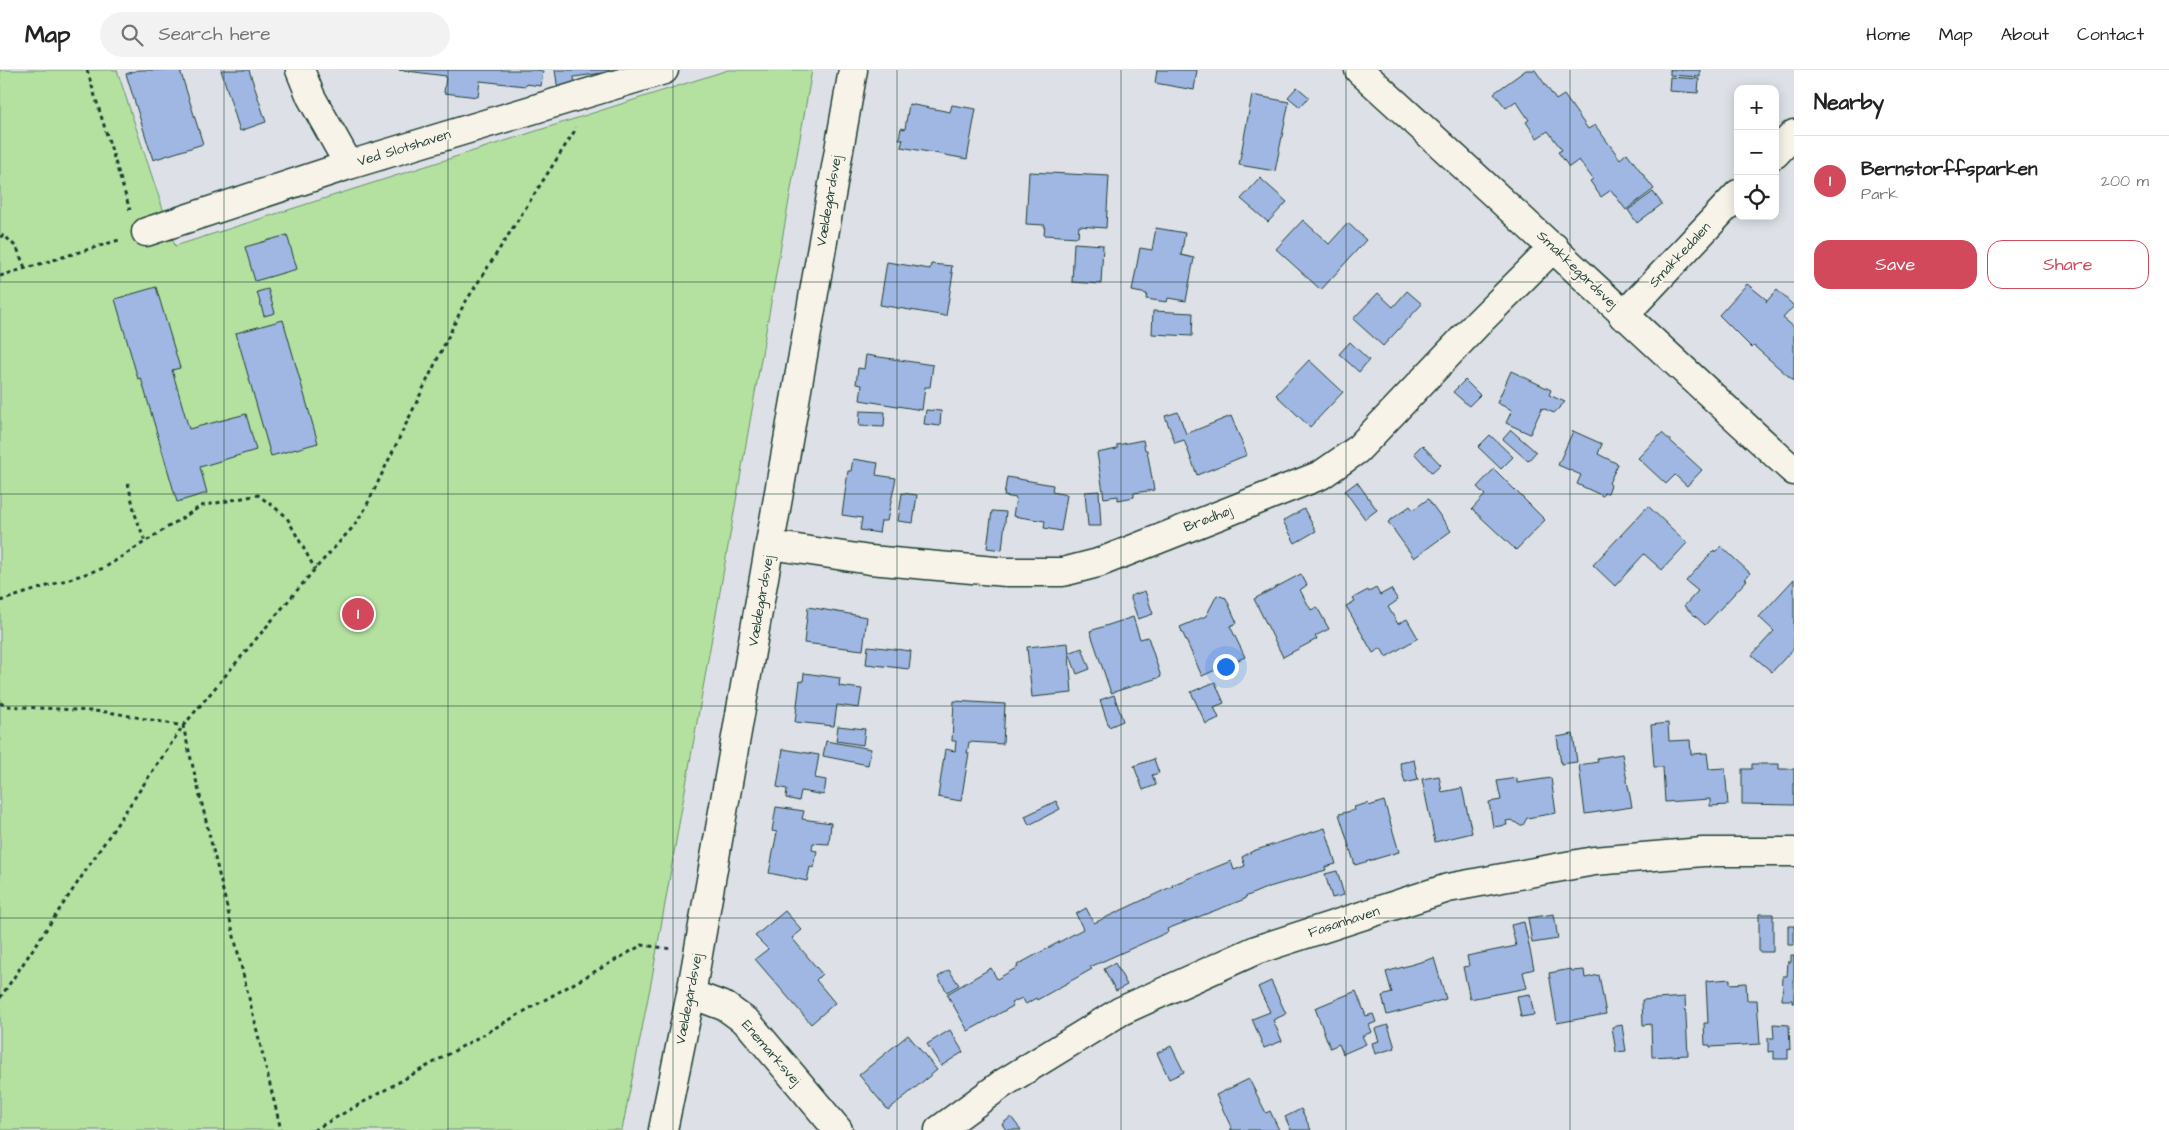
<!DOCTYPE html>
<html lang="en">
<head>
<meta charset="utf-8">
<style>
  :root { --surface:#fff; --page:#f2f2f2; --text:#222; --muted:#767676; --line:#e0e0e0; --accent:#d1495b }
  body { margin:0; font-family:"Architects Daughter",sans-serif; background:var(--page); color:var(--text) }
  .controls { position:absolute; right:15px; top:15px; display:grid; overflow:hidden; border-radius:10px; box-shadow:0 2px 12px #0003 }
  .controls button { width:45px; height:45px; display:grid; place-items:center; padding:0; border:0; border-bottom:1px solid var(--line); background:var(--surface); color:var(--text); font:25px sans-serif }
  .you { position:absolute; left:1225px; top:596px; width:18px; height:18px; margin:-12px; border:4px solid #fff; border-radius:50%; background:#1a73e8; box-shadow:0 0 0 8px #1a73e833 }
  .badge { display:grid; place-items:center; width:32px; height:32px; border-radius:50%; background:var(--accent); color:#fff; font-size:16px; font-weight:700 }
  .pin { position:absolute; translate:-50% -50%; border:2px solid #fff; box-shadow:0 1px 5px #0006 }
  .list { margin:0; padding:0; list-style:none }
  h2 { display:flex; justify-content:space-between; align-items:center; height:65px; margin:0; padding:0 20px; font-size:21px }
  h2 small { font-size:16px; font-weight:400; color:var(--muted) }
  .list li { display:grid; grid-template-columns:32px 1fr auto; gap:15px; align-items:center; box-sizing:border-box; height:90px; padding:0 20px; border-top:1px solid var(--line) }
  .list b { display:block; font-size:19px; white-space:nowrap }
  .list p { margin:0; font-size:16px; white-space:nowrap; color:var(--muted) }
  .list em { font-size:16px; font-style:normal; color:var(--muted) }
  .actions { display:flex; gap:10px; padding:15px 20px }
  .actions a { flex:1; padding:11px 0; border:1px solid var(--accent); border-radius:15px; text-align:center; font-size:18px; color:var(--accent) }
  .actions .main { background:var(--accent); color:#fff }
  .icon { flex:none; width:28px; height:28px; fill:none; stroke:currentColor; stroke-width:2; stroke-linecap:round; stroke-linejoin:round }
  .map { position:relative; flex:none; width:1794px; height:1060px; overflow:hidden }
  header { display:flex; align-items:center; gap:30px; box-sizing:border-box; height:70px; padding:0 25px; background:var(--surface); border-bottom:1px solid var(--line) }
  header strong { font-size:24px }
  nav { display:flex; gap:28px; margin-inline-start:auto; font-size:18px }
  .search { width:350px; height:45px; background:var(--page); display:flex; align-items:center; gap:12px; box-sizing:border-box; padding:0 18px; border-radius:28px; color:var(--muted); font-size:19px }
  main { display:flex }
  aside { flex:1; background:var(--surface) }
  .map>svg:first-child { display:block }
</style>
</head>
<body>
<header>
<strong>Map</strong>
<div class="search"><svg class="icon" aria-label="search" viewBox="0 0 24 24"><circle cx="10" cy="10" r="6"/><path d="M15 15l6 6"/></svg>Search here</div>
<nav><a>Home</a><a>Map</a><a>About</a><a>Contact</a></nav>
</header>
<main>
<div class="map">
<svg width="1794" height="1060" viewBox="0 0 1794 1060">
  <rect width="100%" height="100%" fill="#dde1e7"/>
  <filter id="ink" filterUnits="userSpaceOnUse"><feTurbulence type="fractalNoise" baseFrequency=".02" numOctaves="2"/><feDisplacementMap in="SourceGraphic" scale="10" xChannelSelector="R" yChannelSelector="G"/><feConvolveMatrix kernelMatrix="1 2 1 2 8 2 1 2 1" color-interpolation-filters="sRGB"/></filter>
  <g filter="url(#ink)">
    <!-- green -->
    <path fill="#b4e1a0" stroke="#6a8f6a" d="M0,0H117L175,176L728,0H812L651,913L622,1060H0Z"/>
    <!-- building -->
    <path fill="#a0b7e4" stroke="#1f3d34" d="M138,0H180L203,74L153,90L126,4Z
      M221,0H249L266,52L240,61Z
      M399,0H537L543,1L541,16L526,14L525,16L480,11L478,27L444,23L446,6Z
      M555,0H623L574,7L575,18L558,20Z
      M1157,0H1197L1194,20L1155,13Z
      M1526,0H1535L1556,30L1564,25L1588,59L1595,55L1620,89L1627,83L1654,119L1626,140L1611,120L1601,127L1590,111L1593,109L1579,90L1569,97L1558,82L1562,80L1548,61L1537,68L1526,52L1529,50L1516,31L1506,38L1494,23Z
      M1670,0H1700V7L1670,5Z
      M1670,7L1699,9L1698,23L1669,21Z
      M1297,17L1309,27L1300,37L1288,27Z
      M1252,25L1289,32L1275,101L1239,95Z
      M909,34L950,42L952,35L976,39L967,89L901,77L903,69H899L901,58L905,59Z
      M1029,102L1109,106L1106,158L1079,156L1078,167L1044,165L1045,155L1026,154Z
      M1260,108L1287,132L1268,152L1241,129Z
      M1653,122L1662,134L1637,153L1628,140Z
      M1303,150L1329,174L1348,153L1366,170L1321,220L1276,179Z
      M1156,158L1185,163L1181,185L1194,188L1186,231L1168,228L1167,232L1146,229L1147,224L1132,221L1140,178L1152,180Z
      M287,165L297,199L255,211L245,177Z
      M1074,173L1103,175L1101,214L1072,212Z
      M887,192L930,199L931,194L952,196L951,203H953L946,246L880,235Z
      M1747,214L1767,230L1766,232L1777,220L1794,236L1783,248L1794,257V311L1754,276L1752,278L1719,245Z
      M156,217L180,298L172,300L189,359L246,344L256,380L200,397L207,423L177,432L141,308L138,309L115,229Z
      M268,219L275,243L264,246L257,222Z
      M1407,221L1422,234L1383,276L1353,249L1378,223L1393,237Z
      M1153,241L1193,243L1192,266L1152,264Z
      M283,250L318,373L271,386L236,263Z
      M1350,272L1369,290L1359,302L1339,284Z
      M866,285L933,295L930,317H925L922,340L860,330L862,315L856,314L858,298L864,299Z
      M1309,290L1343,322L1310,357L1276,325Z
      M1511,301L1551,320L1549,325L1565,332L1554,343L1542,338L1530,364L1506,353L1512,340L1497,333Z
      M1465,310L1480,325L1469,336L1453,322Z
      M926,340L941,341L940,356L924,354Z
      M860,341L885,342L884,357L859,356Z
      M1178,342L1186,364L1231,346L1247,385L1197,405L1184,370L1175,373L1165,346Z
      M1511,360L1536,382L1528,391L1503,369Z
      M1573,361L1602,374L1598,384L1618,394L1609,413L1611,415L1608,423H1604L1603,426L1577,414L1581,405L1558,395Z
      M1662,363L1702,400L1687,416L1675,405L1666,414L1638,388Z
      M1490,365L1513,387L1501,399L1478,377Z
      M1143,370L1145,380H1147L1154,420L1134,423V427L1118,430V426L1104,428L1097,383L1117,379V375Z
      M1422,375L1441,395L1432,403L1414,383Z
      M853,389L878,393L876,405L896,408L887,451H881L879,463L860,460L862,448L842,445L848,401H851Z
      M1494,399L1545,450L1516,480L1472,439L1485,425L1477,417Z
      M1007,407L1053,415L1052,422L1067,425L1061,461L1044,458L1045,451L1013,446L1016,428L1004,426Z
      M1357,412L1377,440L1365,449L1345,421Z
      M1099,421L1101,456H1088L1085,422Z
      M902,423L917,425L913,453L898,451Z
      M1428,429L1451,461L1414,488L1388,452L1410,436L1413,440Z
      M1648,436L1687,473L1662,500L1644,484L1615,516L1593,495Z
      M1304,439L1316,461L1295,473L1283,451Z
      M992,441L1006,442L1002,480L987,478Z
      M1721,476L1750,503L1745,509L1747,510L1705,555L1684,536L1698,521L1686,511L1714,480L1715,482Z
      M1301,504L1307,515L1300,520L1311,540L1317,537L1329,559L1315,566L1317,569L1283,587L1254,529Z
      M1794,509V578L1772,602L1752,585L1774,561L1759,547Z
      M1376,518L1380,525L1391,519L1398,530L1388,537L1398,554L1407,549L1418,568L1386,587L1381,578L1373,583L1346,536L1355,531L1353,528L1368,520L1369,522Z
      M1145,521L1153,544L1138,549L1130,526Z
      M1217,525L1226,528L1237,553L1230,556L1245,587L1202,606L1180,557L1206,546Z
      M808,537L867,547L863,580L804,573Z
      M1133,547L1140,569L1148,567L1161,607L1111,623L1090,561Z
      M1068,573L1072,623L1032,627L1027,577Z
      M868,576L911,581L909,599L866,594Z
      M1082,578L1090,599L1077,604L1069,583Z
      M804,603L840,608L839,616L862,619L859,638L837,635L834,656L795,652L800,611L803,612Z
      M1215,612L1224,633L1214,637L1219,648L1206,654L1191,622Z
      M1114,625L1123,651L1109,657L1100,630Z
      M954,631L1005,634L1003,674L969,672L967,683H969L961,731L938,727L945,679L955,681L956,671H952Z
      M1668,653L1669,671L1690,670L1691,684L1707,683L1709,699L1725,698L1728,735L1710,736V729L1665,732L1663,697H1654L1651,655Z
      M838,656L865,659L863,675L836,671Z
      M1573,664L1577,692L1561,694L1557,667Z
      M826,671L871,679L868,695L823,686Z
      M783,679L819,685L815,708L826,710L824,725L801,721L799,731L786,728L787,719L777,717Z
      M1622,684L1632,737L1585,744L1579,695L1598,692L1597,688Z
      M1154,689L1159,703L1152,705L1156,715L1143,720L1134,696Z
      M1414,690L1418,710L1405,713L1400,693Z
      M1752,694H1779V699H1794V735L1742,734V699H1752Z
      M1439,706L1442,722L1462,718L1472,763L1435,772L1422,709Z
      M1517,708V713L1551,708L1556,743L1527,748L1523,755H1519L1512,750L1506,751L1507,755L1493,757L1489,732L1501,730L1497,711Z
      M1056,731L1060,739L1029,755L1025,746Z
      M1384,731L1399,782L1355,795L1339,744L1355,740L1354,737L1368,733L1369,736Z
      M776,737L804,741L802,749L831,753L829,774L813,773L812,780L817,781L814,798L810,797L807,811L769,803L777,762L772,761Z
      M1325,758L1336,794L1325,797L1326,800L1266,818L1245,827V829L1167,859L1168,862L1090,897L1092,899L1037,930L1036,928L1026,934L1022,928L1011,933L1013,936L968,961L947,924L991,898L997,909L1018,897L1017,895L1083,859L1076,844L1086,838L1094,853L1173,816L1172,815L1231,791L1234,800L1245,796L1242,787L1253,781Z
      M1337,801L1344,825L1332,828L1325,804Z
      M785,841L802,860L792,868L822,904L816,910L835,933L811,954L755,889L768,879L755,866Z
      M1554,844L1558,869L1532,873L1528,848Z
      M1759,844H1773V882H1759Z
      M1524,852L1534,899L1523,902L1527,918L1470,929L1463,897L1469,896L1467,886L1516,876L1511,855Z
      M1788,856H1794V875H1788Z
      M1791,885H1794V933H1792V930H1782L1783,906H1787L1788,892H1791Z
      M1434,888L1446,929L1387,945L1382,926L1392,923L1386,902Z
      M1115,893L1127,915L1116,921L1104,899Z
      M1571,899L1572,901L1584,900L1585,908L1599,905L1606,944L1557,953L1549,903Z
      M949,900L959,915L947,922L938,907Z
      M1730,909V914L1746,913L1747,930H1757L1760,974L1710,977V975H1705L1704,953H1708L1706,911Z
      M1271,911L1286,944L1273,950L1282,971L1264,978L1252,949L1270,942L1258,917Z
      M1356,921L1366,946L1373,944L1376,952L1369,955L1372,962L1362,966L1366,974L1343,984L1339,974L1330,978L1315,938Z
      M1530,924L1534,945L1521,947L1517,926Z
      M1685,927L1688,985L1652,987L1651,954L1643,955L1642,930Z
      M1773,954L1789,955L1790,980L1788,979V989H1774V981L1768,982V968H1774Z
      M1388,955L1395,978L1375,984L1372,973L1379,971L1375,959Z
      M1622,955L1626,981L1616,982L1612,957Z
      M950,960L963,982L941,996L927,974Z
      M908,965L937,1000L888,1040L859,1005Z
      M1171,976L1184,1002L1169,1009L1157,983Z
      M1249,1009L1266,1043L1270,1041L1279,1060H1230L1232,1059L1216,1025Z
      M1301,1039L1311,1060H1291L1285,1047Z
      M1011,1047L1021,1060H1006L1002,1054Z"/>
    <g fill="none" stroke-linecap="round" stroke-linejoin="round">
      <!-- street casing -->
      <g stroke="#1f3d34" stroke-width="31">
        <path id="street" d="M300,0L311,27L349,95
          M1775,84L1794,64
          M146,162L349,95L664,0
          M1623,246L1738,124
          M771,475L870,490L1006,502H1063L1098,493L1321,405L1357,380L1478,253L1554,177
          M691,924L726,937L748,953L838,1060
          M663,1060L691,924L853,0
          M939,1060L1002,1014L1121,941L1256,880L1448,818L1594,791L1703,782H1794"/>
      </g>
      <!-- secondary casing -->
      <g stroke="#1f3d34" stroke-width="31">
        <path id="secondary" d="M1359,0C1505,132 1648,268 1794,401"/>
      </g>
      <!-- path -->
      <path stroke="#1f3d34" stroke-width="3" stroke-dasharray="4 4" stroke-linecap="butt" d="M87,0L130,140
        M0,167L4,165L17,178L25,198
        M0,206L119,170
        M128,413L135,444L145,471
        M0,531L104,498L201,436L258,425L286,446L315,499
        M0,633L7,636L109,642L183,656L281,1060
        M0,928L183,656L315,499L353,457L365,439L463,236L574,62L575,57
        M314,1060L642,875L672,879"/>
      <!-- street -->
      <use href="#street" stroke="#f7f3e8" stroke-width="28"/>
      <!-- secondary -->
      <use href="#secondary" stroke="#f7f3e8" stroke-width="28"/>
    </g>
  </g>
  <!-- grid -->
  <path fill="none" stroke="#1f3d34" stroke-width="1" stroke-opacity="0.55" d="M224,0V1060M448,0V1060M673,0V1060M897,0V1060M1121,0V1060M1346,0V1060M1570,0V1060M0,212H1794M0,424H1794M0,636H1794M0,848H1794"/>
  <g text-anchor="middle" dominant-baseline="central" stroke-width="4" stroke-linejoin="round" paint-order="stroke">
    <!-- street labels -->
    <g font-size="14" fill="#1f3d34" stroke="#f7f3e8">
      <text transform="translate(404 78) rotate(-17)">Ved Slotshaven</text>
      <text transform="translate(829 131) rotate(-80)">Vældegårdsvej</text>
      <text transform="translate(1680 185) rotate(-47)">Smakkedalen</text>
      <text transform="translate(1577 200) rotate(44)">Smakkegårdsvej</text>
      <text transform="translate(1208 449) rotate(-21)">Brødhøj</text>
      <text transform="translate(761 531) rotate(-80)">Vældegårdsvej</text>
      <text transform="translate(1344 852) rotate(-18)">Fasanhaven</text>
      <text transform="translate(689 929) rotate(-79)">Vældegårdsvej</text>
      <text transform="translate(771 983) rotate(49)">Enemarksvej</text>
    </g>
  </g>
</svg>
<div class="controls">
<button>+</button>
<button>−</button>
<button><svg class="icon" aria-label="locate" viewBox="0 0 24 24"><circle cx="12" cy="12" r="6"/><path d="M12 2v4M12 18v4M2 12h4M18 12h4"/></svg></button>
</div>
<div class="you"></div>
<div class="pin badge" style="left:358px;top:544px">1</div>
</div>
<aside>
<h2>Nearby<small></small></h2>
<ul class="list">
<li><span class="badge">1</span><div><b>Bernstorffsparken</b><p>Park</p></div><em>200 m</em></li>
</ul>
<div class="actions"><a class="main">Save</a><a>Share</a></div>
</aside>
</main>
</body>
</html>
